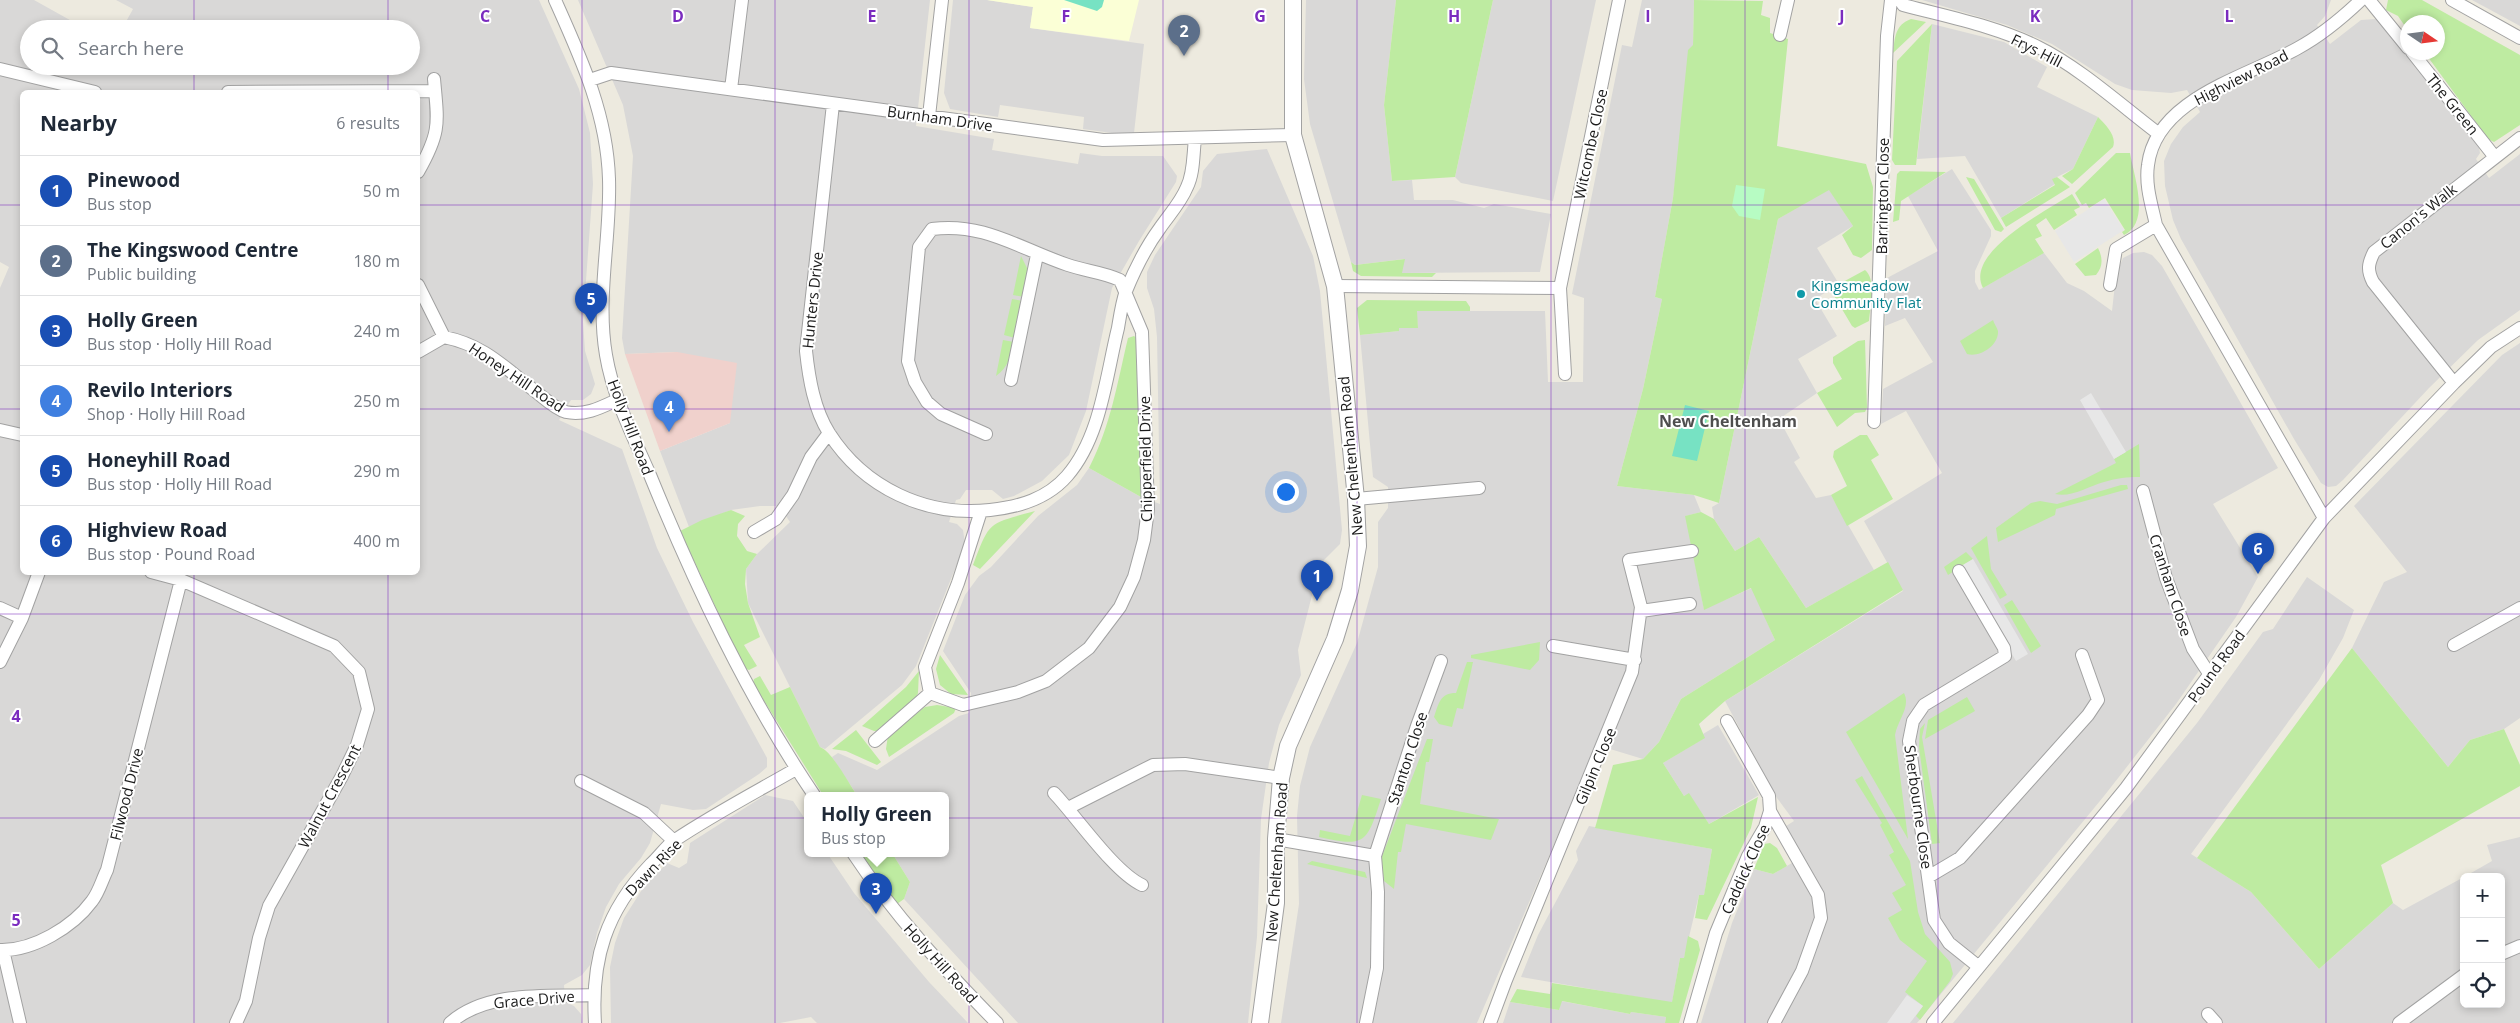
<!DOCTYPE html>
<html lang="en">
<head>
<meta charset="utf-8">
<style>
  :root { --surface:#fff; --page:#f2f2f3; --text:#1f2937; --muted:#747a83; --line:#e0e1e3; --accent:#7c3aed }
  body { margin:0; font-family:"Open Sans",sans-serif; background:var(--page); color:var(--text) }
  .controls { position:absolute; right:15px; bottom:15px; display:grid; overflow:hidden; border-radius:8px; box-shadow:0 2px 8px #0003 }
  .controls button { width:45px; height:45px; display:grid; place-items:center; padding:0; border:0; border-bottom:1px solid var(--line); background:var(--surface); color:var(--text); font:25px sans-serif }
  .compass { position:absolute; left:2400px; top:15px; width:45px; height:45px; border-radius:50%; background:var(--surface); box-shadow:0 2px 8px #0003; rotate:103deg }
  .you { position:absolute; left:1285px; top:491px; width:18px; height:18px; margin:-12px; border:4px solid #fff; border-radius:50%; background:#1a73e8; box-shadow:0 0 0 8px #1a73e833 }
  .badge { display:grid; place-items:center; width:32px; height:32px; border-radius:50%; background:var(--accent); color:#fff; font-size:16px; font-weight:700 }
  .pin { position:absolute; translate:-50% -41px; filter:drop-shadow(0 1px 2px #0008) }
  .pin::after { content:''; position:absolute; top:26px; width:18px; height:15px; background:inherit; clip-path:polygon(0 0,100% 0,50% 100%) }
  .popup { position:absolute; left:804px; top:792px; width:145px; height:65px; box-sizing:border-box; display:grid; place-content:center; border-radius:8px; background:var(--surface); filter:drop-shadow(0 1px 4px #0005); font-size:16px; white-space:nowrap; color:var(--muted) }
  .popup b { font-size:19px; color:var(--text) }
  .popup::after { content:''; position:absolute; left:50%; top:100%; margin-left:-10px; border:10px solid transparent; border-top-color:var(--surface) }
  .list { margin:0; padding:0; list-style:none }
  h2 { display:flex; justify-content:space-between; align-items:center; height:65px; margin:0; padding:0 20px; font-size:21px }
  h2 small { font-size:16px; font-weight:400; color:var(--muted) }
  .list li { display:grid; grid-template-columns:32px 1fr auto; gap:15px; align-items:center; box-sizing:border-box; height:70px; padding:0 20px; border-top:1px solid var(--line) }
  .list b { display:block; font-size:19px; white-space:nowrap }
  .list p { margin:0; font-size:16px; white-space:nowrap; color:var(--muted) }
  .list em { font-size:16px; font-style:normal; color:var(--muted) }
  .icon { flex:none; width:28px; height:28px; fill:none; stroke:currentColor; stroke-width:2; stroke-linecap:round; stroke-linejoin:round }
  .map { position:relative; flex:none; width:2520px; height:1023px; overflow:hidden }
  .search { position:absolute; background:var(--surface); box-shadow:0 2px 8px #0003; left:20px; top:20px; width:400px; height:55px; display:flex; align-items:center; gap:12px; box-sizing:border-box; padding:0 18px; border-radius:28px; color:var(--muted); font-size:19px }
  .panel { position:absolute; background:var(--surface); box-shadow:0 2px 8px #0003; left:20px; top:90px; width:400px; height:485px; border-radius:8px }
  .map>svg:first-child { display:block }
</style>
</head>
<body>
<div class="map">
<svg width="2520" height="1023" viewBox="0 0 2520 1023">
  <rect width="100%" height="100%" fill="#edeadf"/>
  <!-- residential -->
  <path fill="#d9d8d7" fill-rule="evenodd" d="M0,0H34L86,29H29V66H411V29H122L133,9L116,0H539L579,89L590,133L593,184L583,322L585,351L595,384L591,394L583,400H571L559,420L622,449L657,548L693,622L767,758V767L759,774L706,809L693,810L661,804L650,843L641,858L619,884L606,907L597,933L590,965L582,975L564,985L565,1002L574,1006L581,1014L582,1023H0V288L9,267L0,262ZM22,92H418V572H22Z
    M578,0H930L916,126L994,139L992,150L1078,164L1080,153L1102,156H1163L1177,176L1176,182L1139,241L1112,288L1086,411L1069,455L1042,481L1014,496L1003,499L992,490H966L960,499L956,500L949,522L957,524L963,530L965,544L916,666L902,685L825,749L820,747L748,603L746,569L757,554L790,522L779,506H760L731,510L689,527L660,451L730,423L677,352L625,354L622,338L633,156L623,105Z
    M953,0H987L1033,7L1030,28L1144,44L1134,133H1112L1083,129L1084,117L1000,105L998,117L950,109L944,93Z
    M1306,0H1396L1384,105L1392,181L1412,180L1414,200H1453L1484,208L1494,204L1551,214L1540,272L1401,273L1404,259L1355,265L1351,262L1310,124L1304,79Z
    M1493,0H1596L1553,201L1461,183L1455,177Z
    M1642,0H1694L1693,46L1673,198L1655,297L1662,299L1643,389L1617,486L1694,495L1701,512L1686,516L1704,609L1752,588L1775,640L1681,699L1659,742L1643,759L1597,745L1477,1023H1281L1299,904L1297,816L1300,786L1310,747L1357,643L1378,567V522L1388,508V487L1373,477L1360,335L1399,331V328H1418L1416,311H1545L1548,382H1583L1584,298L1572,294L1622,45L1632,47Z
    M1922,0H2331L2325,16L2317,25L2330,44L2361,20L2376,19L2443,98L2479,147L2480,153L2476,159L2489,178L2520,154V310L2478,340L2429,388L2343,480L2336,486L2328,487L2321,483L2294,439L2181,239L2173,220L2165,186L2164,161L2171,144L2183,127L2200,112L2187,90L2171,93L2132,90L2115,84L2052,44L2007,25Z
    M2472,0H2520V26L2498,14Z
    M1932,24L2004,42L2047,67L2037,87L2098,117L2073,169L2053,179L2055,184L2001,218L1965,156L1917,159Z
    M1267,149L1313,256L1320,291L1342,530L1340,544L1320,564L1298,650L1301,675L1279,725L1269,763L1261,819L1257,937L1248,1023H1018L904,899L910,882L892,853H945V795H857L832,757L838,753L877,770L959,716L969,713L971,693L943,651L965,595L979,576L991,567L1038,516L1077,485L1089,468L1141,497L1160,504L1157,337L1154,309L1147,288V272L1155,255L1201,187L1203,171L1217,154Z
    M1952,169L1991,230V236L1975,271V282L1979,290L2044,253L2067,283L2084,291L2112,311L2116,275L2123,258L2133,253L2144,252L2152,255L2162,266L2278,468L2213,504L2258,577L2236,617L2176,704L2104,796L1917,1023H1701L1732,923L1754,869L1773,874L1799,859L1783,828L1794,821L1777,798L1725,701L1903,591L1864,521L1942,473L1906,411L1881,424L1883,389L1933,362L1905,318L1885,326L1887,278L1938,251L1908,196Z
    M1829,189L1853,226L1817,248L1839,284L1815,299L1837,336L1798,359L1817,393L1779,419L1800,458L1794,462L1816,498L1831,495L1874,570L1806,608L1759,537L1735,551L1714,519L1712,507L1719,503L1778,219Z
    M2520,343V718L2504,729L2470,740L2448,767L2352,648L2384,582L2407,572L2354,506L2502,355Z
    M2307,577L2354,610L2343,638L2319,680L2191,854L2251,892L2319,969L2393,903L2403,910L2464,877V1004H2501V877H2464L2492,861L2487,845L2520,837V1023H1953L2197,723L2263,632L2273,629Z
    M1718,725L1759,795L1709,824L1689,794L1684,796L1663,763L1704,738L1703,734Z
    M765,795L793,801L807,822V853H827L854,893L929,982L968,1023H817L811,1017L780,1023H611L610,967L615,943L624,918L643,888L667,863L679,868L687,863L690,843Z
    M1589,826L1712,849L1704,896L1699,895L1684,958H1680L1672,1003L1521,977L1538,935L1578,860L1576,851Z
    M1561,1001L1630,1014L1631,1012L1666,1017L1665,1023H1503L1510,1002L1559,1010Z"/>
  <!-- commercial -->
  <path fill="#f0d1cc" d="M677,352L737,363L730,423L660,451L625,354Z"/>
  <!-- education -->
  <path fill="#fbffd6" d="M987,0H1139L1129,41L1030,28L1033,7Z"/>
  <!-- grass -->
  <path fill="#beeba1" d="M1396,0H1493L1455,177L1392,181L1384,105Z
    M1694,0L1763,1L1761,15L1770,18V33L1788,39L1777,146L1866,164L1873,187L1872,250L1861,258L1853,255L1842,235L1853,226L1829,190L1778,219L1719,503L1694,495L1617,486L1643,389L1662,299L1655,297L1673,198L1688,50L1693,45Z
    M2388,0H2422L2520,55V125L2494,142L2488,139L2425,53L2438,52V22H2408L2407,29L2398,16L2386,10Z
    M1911,19L1926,22L1893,53C1895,37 1895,25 1911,19Z
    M1932,24L1916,165H1895L1892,160L1897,61Z
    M2098,117C2106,125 2117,136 2113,147L2072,184L2062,176L2073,169Z
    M2116,153H2130C2134,177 2151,222 2124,235L2122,232L2125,230L2105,198L2089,208L2086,203L2082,205L2075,193Z
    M1900,171L1946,172L1901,201L1899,220L1893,222L1897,174Z
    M1966,177L1974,179L2004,229L2001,232L1995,230Z
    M2057,177L2070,187L2006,227L2001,218L2055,185L2052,179Z
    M2072,194L2080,207L2074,210L2077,215L2054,230L2046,218L2036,225L2042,236L2035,239L2044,253L1983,288C1964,252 2048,210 2072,194Z
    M2098,248C2103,258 2103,267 2096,275L2085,276L2075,264Z
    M1021,256L1029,272L1024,297L1013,295Z
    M1405,259L1402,273H1436L1432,277L1361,276L1353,271L1351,262L1355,265Z
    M1865,270C1877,280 1870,307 1869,321L1855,328L1852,326L1830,289Z
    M1012,299L1023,301L1015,338L1004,335Z
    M1367,300L1466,301L1470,307V311H1417L1418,328H1399V331L1360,335L1357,308Z
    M1993,320C1994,324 1997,327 1998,331C1999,346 1979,358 1967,354L1960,341Z
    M1134,336L1139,340L1140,347L1141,497L1089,468C1111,425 1117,384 1128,338Z
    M1003,340L1014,342C1010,356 1009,367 996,376Z
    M1865,340L1867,408L1865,412L1855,413L1837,427L1817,393L1842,379L1833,363V357L1858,341Z
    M1860,435H1867L1879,455L1871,460L1893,499L1847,526L1831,495L1847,486L1833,457L1834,451Z
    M2139,444L2140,477C2127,477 2117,478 2104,482C2089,486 2071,498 2055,494L2116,463L2114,459Z
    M2121,485H2127L2128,489L2056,509L2055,515L1998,542L1996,528L2031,503L2040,501L2057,504Z
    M731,510L745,516L738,524L737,536L747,551L757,554L746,569L745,584L748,603L760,637L744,645L757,666L749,670L744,668L680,531L702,520Z
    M1035,511L980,569L973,565C990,520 988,524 1035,511Z
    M1701,512L1714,519L1735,551L1759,537L1806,608L1888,562L1903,590L1725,701L1699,724L1705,738L1663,763L1684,796L1689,793L1709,824L1758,797L1751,828L1707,920L1695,918L1699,895H1704L1712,849L1595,828L1613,765L1643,759L1659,742L1681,699L1775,640L1751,588L1704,610L1685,516Z
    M1987,536L1991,569L2007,595L2000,599L1971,548Z
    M1966,552L1973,559L1948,575L1944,567Z
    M2012,600L2041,646L2031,653L2004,605Z
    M1540,642L1539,660L1530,670L1471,658V655Z
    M2352,648L2448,767L2470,740L2504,729L2520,765V786L2381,865L2393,903L2319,969L2251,892L2197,858Z
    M940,655L968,695L951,694L940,685L936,669Z
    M1467,662H1473L1463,709L1457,708L1452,727L1439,724L1434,717C1439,703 1440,693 1456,693Z
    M919,671L918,693L915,701L881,731H874L862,726L906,687Z
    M760,676L771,695L790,687L820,747C832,751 849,784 857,795H823L753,683L754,679Z
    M1904,693C1911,707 1898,719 1895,735L1908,839L1846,732Z
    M1967,697L1975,711L1925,739L1928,720Z
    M937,705L956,708L954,713L889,757L886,749L888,735L925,707Z
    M1925,723L1922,737L1940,843L1932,844L1919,747L1920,729Z
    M856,730L881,762L877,765L846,751L832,749Z
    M1427,739H1433L1429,762H1426L1420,804L1499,819L1491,840L1406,824L1401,852H1398L1394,889L1384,881L1381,859Z
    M1862,776L1910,861L1918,912L1925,934L1950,962L1953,974L1950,981L1920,1020L1916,1016L1923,1006L1905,992L1927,961L1900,940L1888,918L1902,910L1892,893L1906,885L1889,855L1894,852L1880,825L1882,823L1855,780Z
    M1362,795L1381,799C1367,842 1366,848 1319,837L1320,830L1350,836Z
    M1764,844L1770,843L1777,848L1787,866L1773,874L1754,869Z
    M860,853H892L910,882L904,899L897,904Z
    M1312,861L1365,872L1367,878L1307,864Z
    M1688,936L1698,941L1700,950L1679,1023H1665L1666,1017L1631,1012L1630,1014L1562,1001L1559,1010L1510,1002L1517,989L1550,994L1552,983L1672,1002L1680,958H1684Z"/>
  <!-- park -->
  <path fill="#b7fcc3" d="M1736,185L1765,189L1760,220L1739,216L1732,206Z"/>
  <!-- pitch -->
  <path fill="#77e2c3" d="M1064,0H1104L1102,7L1097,11Z
    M1685,405L1709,411L1697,461L1672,456Z"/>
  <!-- parking -->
  <path fill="#e7e7e7" d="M2104,199L2124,230L2074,262L2055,231Z
    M2091,393L2126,452L2114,459L2080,400Z
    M1973,559L2028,654L2016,661L1961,566Z
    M1907,995L1923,1006L1910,1023H1887Z"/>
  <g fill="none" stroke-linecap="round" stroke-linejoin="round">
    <!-- minor casing -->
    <g stroke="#a2a2a2" stroke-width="14">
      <path id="minor" d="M555,0C581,58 607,114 609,179C611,237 596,297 606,355C613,397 633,436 650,475C695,585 747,696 814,795
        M1900,0L1903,5C1948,17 1996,26 2038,47C2079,67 2122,106 2159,134
        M2369,0L2408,48
        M2452,0L2520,38
        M1780,35L1788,0
        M2412,52L2494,156
        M0,69L95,92
        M590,80L611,73L1103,140L1293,135
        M731,89L742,0
        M228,92L435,91
        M833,104L806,351C809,379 814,409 829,433C864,488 926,517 990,510C1019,507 1047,499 1067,476C1101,437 1106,376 1118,328C1120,316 1122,302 1126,291C1135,269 1146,247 1160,228C1169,215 1181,202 1187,187C1194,173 1193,155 1195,139
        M929,116L942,0
        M418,172C441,132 438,123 434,79
        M418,285L444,337
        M2110,285L2116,249L2156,225
        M1335,286L1560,288
        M418,352L444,337C484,345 504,367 535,391C544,398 555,409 566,412C585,416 602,407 617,400
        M1565,374L1560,288L1619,0
        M1011,380L1037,255
        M2454,383L2373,282C2367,270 2368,264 2374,252L2520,138
        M1874,422L1887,36L1891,0
        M0,430L22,435
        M2143,491L2166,578L2193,649L2210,675
        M1356,499L1479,488
        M981,511L958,583L925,667L930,693L963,705L1018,692L1046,681L1089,648L1120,607L1134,577L1144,540L1148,509L1142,332L1120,280C1103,272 1085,271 1068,265C1020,249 984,222 932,229L919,247L908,361L915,382L927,402L941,414L986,434
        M2324,518L2156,225C2152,206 2145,186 2148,165C2156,98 2247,77 2298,48C2322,35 2341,19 2361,0
        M754,532L776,519L793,495L811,457L829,433
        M1959,571L2004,648L2005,656L1924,705L1913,721L1909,741L1934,920L1949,943L1979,967
        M151,572L181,580L334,646L359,672L368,709L357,745L342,776L269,906L259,938L246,1001L236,1023
        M0,608L22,618
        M1641,611L1690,604
        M2454,645L2520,608
        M1553,646L1635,660
        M0,662L22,618L39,572
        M875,741L930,693
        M581,781L644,813L674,841
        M1054,793C1076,816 1114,872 1142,885
        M1068,808L1153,765L1185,764L1281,778
        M1770,811L1818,895L1821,918L1802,971L1774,1023
        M1276,839L1375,856
        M853,853C894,915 945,970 997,1023
        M1928,877L1960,858L2088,715L2098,700L2082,655
        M0,950C33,951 73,927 92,901C99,892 102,880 107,870L181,580
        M3,950L20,1023
        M2501,954L2520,946
        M2208,1014L2216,1023
        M450,1023C488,990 546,997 593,995
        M595,1023C591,959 606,911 651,864C659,857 666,846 675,840C714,814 756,792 796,769
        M1366,1023L1377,968L1378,892L1375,856L1417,726L1441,661
        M1490,1023L1506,980L1632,672L1641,607L1629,560L1692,551
        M1690,1023L1716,933L1748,856L1765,827L1770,811L1769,796L1727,721
        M1933,1023L2126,788L2324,518L2454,383L2491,347L2520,328
        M2399,1023L2464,975"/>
    </g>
    <!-- tertiary casing -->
    <g stroke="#a2a2a2" stroke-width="18">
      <path id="tertiary" d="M1260,1023L1276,903V839L1281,778L1288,746L1335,639L1350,590L1358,546L1356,499L1335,286L1293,135V0"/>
    </g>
    <!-- minor -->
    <use href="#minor" stroke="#fff" stroke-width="12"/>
    <!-- tertiary -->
    <use href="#tertiary" stroke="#fff" stroke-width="16"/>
  </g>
  <!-- grid -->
  <path fill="none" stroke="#7b2cbf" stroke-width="1" stroke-opacity="0.55" d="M194,0V29M388,0V29M582,0V1023M775,0V1023M969,0V1023M1163,0V1023M1357,0V1023M1551,0V1023M1745,0V1023M1938,0V1023M2132,0V1023M2326,0V1023M194,66V92M388,66V92M0,205H22M418,205H2520M0,409H22M418,409H2520M194,572V1023M388,572V1023M0,614H2520M0,818H2520"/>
  <!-- markers -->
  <circle fill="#0f9aa8" stroke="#fff" stroke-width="2" cx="1801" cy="294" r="5"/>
  <g text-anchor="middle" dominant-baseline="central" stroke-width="4" stroke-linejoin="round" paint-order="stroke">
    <!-- street labels -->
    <g font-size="15" fill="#1b1b1b" stroke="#fff">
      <text transform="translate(2037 50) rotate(27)">Frys Hill</text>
      <text transform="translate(2241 77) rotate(-27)">Highview Road</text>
      <text transform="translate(2453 104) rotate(51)">The Green</text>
      <text transform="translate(940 118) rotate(8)">Burnham Drive</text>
      <text transform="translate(1590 144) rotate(-78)">Witcombe Close</text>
      <text transform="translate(1882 196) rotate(-89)">Barrington Close</text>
      <text transform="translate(2418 216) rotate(-39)">Canon's Walk</text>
      <text transform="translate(812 300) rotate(-84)">Hunters Drive</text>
      <text transform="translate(517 377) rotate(34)">Honey Hill Road</text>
      <text transform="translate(631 427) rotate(69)">Holly Hill Road</text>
      <text transform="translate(1350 456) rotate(-95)">New Cheltenham Road</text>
      <text transform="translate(1145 459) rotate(-91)">Chipperfield Drive</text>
      <text transform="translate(2171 585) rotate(72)">Cranham Close</text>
      <text transform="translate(2216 666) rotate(-54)">Pound Road</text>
      <text transform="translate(1407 758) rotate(-72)">Stanton Close</text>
      <text transform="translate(1595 766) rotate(-67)">Gilpin Close</text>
      <text transform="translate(126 794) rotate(-76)">Filwood Drive</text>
      <text transform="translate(329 796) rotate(-62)">Walnut Crescent</text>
      <text transform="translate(1919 807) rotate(82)">Sherbourne Close</text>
      <text transform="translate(1276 862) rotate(-86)">New Cheltenham Road</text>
      <text transform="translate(653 867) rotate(-46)">Dawn Rise</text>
      <text transform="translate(1745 869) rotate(-66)">Caddick Close</text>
      <text transform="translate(941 963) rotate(48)">Holly Hill Road</text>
      <text transform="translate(534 999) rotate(-5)">Grace Drive</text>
    </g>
    <!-- culture labels -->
    <g font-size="15" fill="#0d838f" stroke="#fff" text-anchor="start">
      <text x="1811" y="285">Kingsmeadow<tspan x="1811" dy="17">Community Flat</tspan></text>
    </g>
    <!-- neighbourhood labels -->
    <g font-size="16" font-weight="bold" fill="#4e4e4e" stroke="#fff">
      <text x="1728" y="421">New Cheltenham</text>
    </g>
  </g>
  <g font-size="16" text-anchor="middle" font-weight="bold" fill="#7b2cbf" stroke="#fff" stroke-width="4" stroke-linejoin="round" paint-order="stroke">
    <text x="485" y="22">C</text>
    <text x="678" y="22">D</text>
    <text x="872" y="22">E</text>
    <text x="1066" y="22">F</text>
    <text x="1260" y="22">G</text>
    <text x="1454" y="22">H</text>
    <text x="1648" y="22">I</text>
    <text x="1842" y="22">J</text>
    <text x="2035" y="22">K</text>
    <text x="2229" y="22">L</text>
    <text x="16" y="722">4</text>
    <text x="16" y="926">5</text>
  </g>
</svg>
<div class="controls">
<button>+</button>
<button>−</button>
<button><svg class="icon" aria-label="locate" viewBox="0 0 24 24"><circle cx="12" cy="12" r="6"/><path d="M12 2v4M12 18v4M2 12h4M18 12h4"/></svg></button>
</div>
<svg class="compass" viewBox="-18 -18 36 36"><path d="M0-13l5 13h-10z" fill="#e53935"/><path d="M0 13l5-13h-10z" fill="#747a83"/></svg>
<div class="you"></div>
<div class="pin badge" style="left:1317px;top:601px;background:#1a4fb4">1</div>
<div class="pin badge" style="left:1184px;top:56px;background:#5c6f8a">2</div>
<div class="pin badge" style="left:876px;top:914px;background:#1a4fb4">3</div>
<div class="popup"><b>Holly Green</b>Bus stop</div>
<div class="pin badge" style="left:669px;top:432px;background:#3f7fe0">4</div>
<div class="pin badge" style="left:591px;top:324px;background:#1a4fb4">5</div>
<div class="pin badge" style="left:2258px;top:574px;background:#1a4fb4">6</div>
<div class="search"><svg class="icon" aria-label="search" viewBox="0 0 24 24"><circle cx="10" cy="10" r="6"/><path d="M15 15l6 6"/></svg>Search here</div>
<section class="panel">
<h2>Nearby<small>6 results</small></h2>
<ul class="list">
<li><span class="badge" style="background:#1a4fb4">1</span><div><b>Pinewood</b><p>Bus stop</p></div><em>50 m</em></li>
<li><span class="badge" style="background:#5c6f8a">2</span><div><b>The Kingswood Centre</b><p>Public building</p></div><em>180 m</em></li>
<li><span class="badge" style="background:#1a4fb4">3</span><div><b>Holly Green</b><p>Bus stop · Holly Hill Road</p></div><em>240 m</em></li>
<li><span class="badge" style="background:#3f7fe0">4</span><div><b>Revilo Interiors</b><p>Shop · Holly Hill Road</p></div><em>250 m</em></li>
<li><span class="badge" style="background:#1a4fb4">5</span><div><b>Honeyhill Road</b><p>Bus stop · Holly Hill Road</p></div><em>290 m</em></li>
<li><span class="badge" style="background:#1a4fb4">6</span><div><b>Highview Road</b><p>Bus stop · Pound Road</p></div><em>400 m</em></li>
</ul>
</section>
</div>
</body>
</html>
